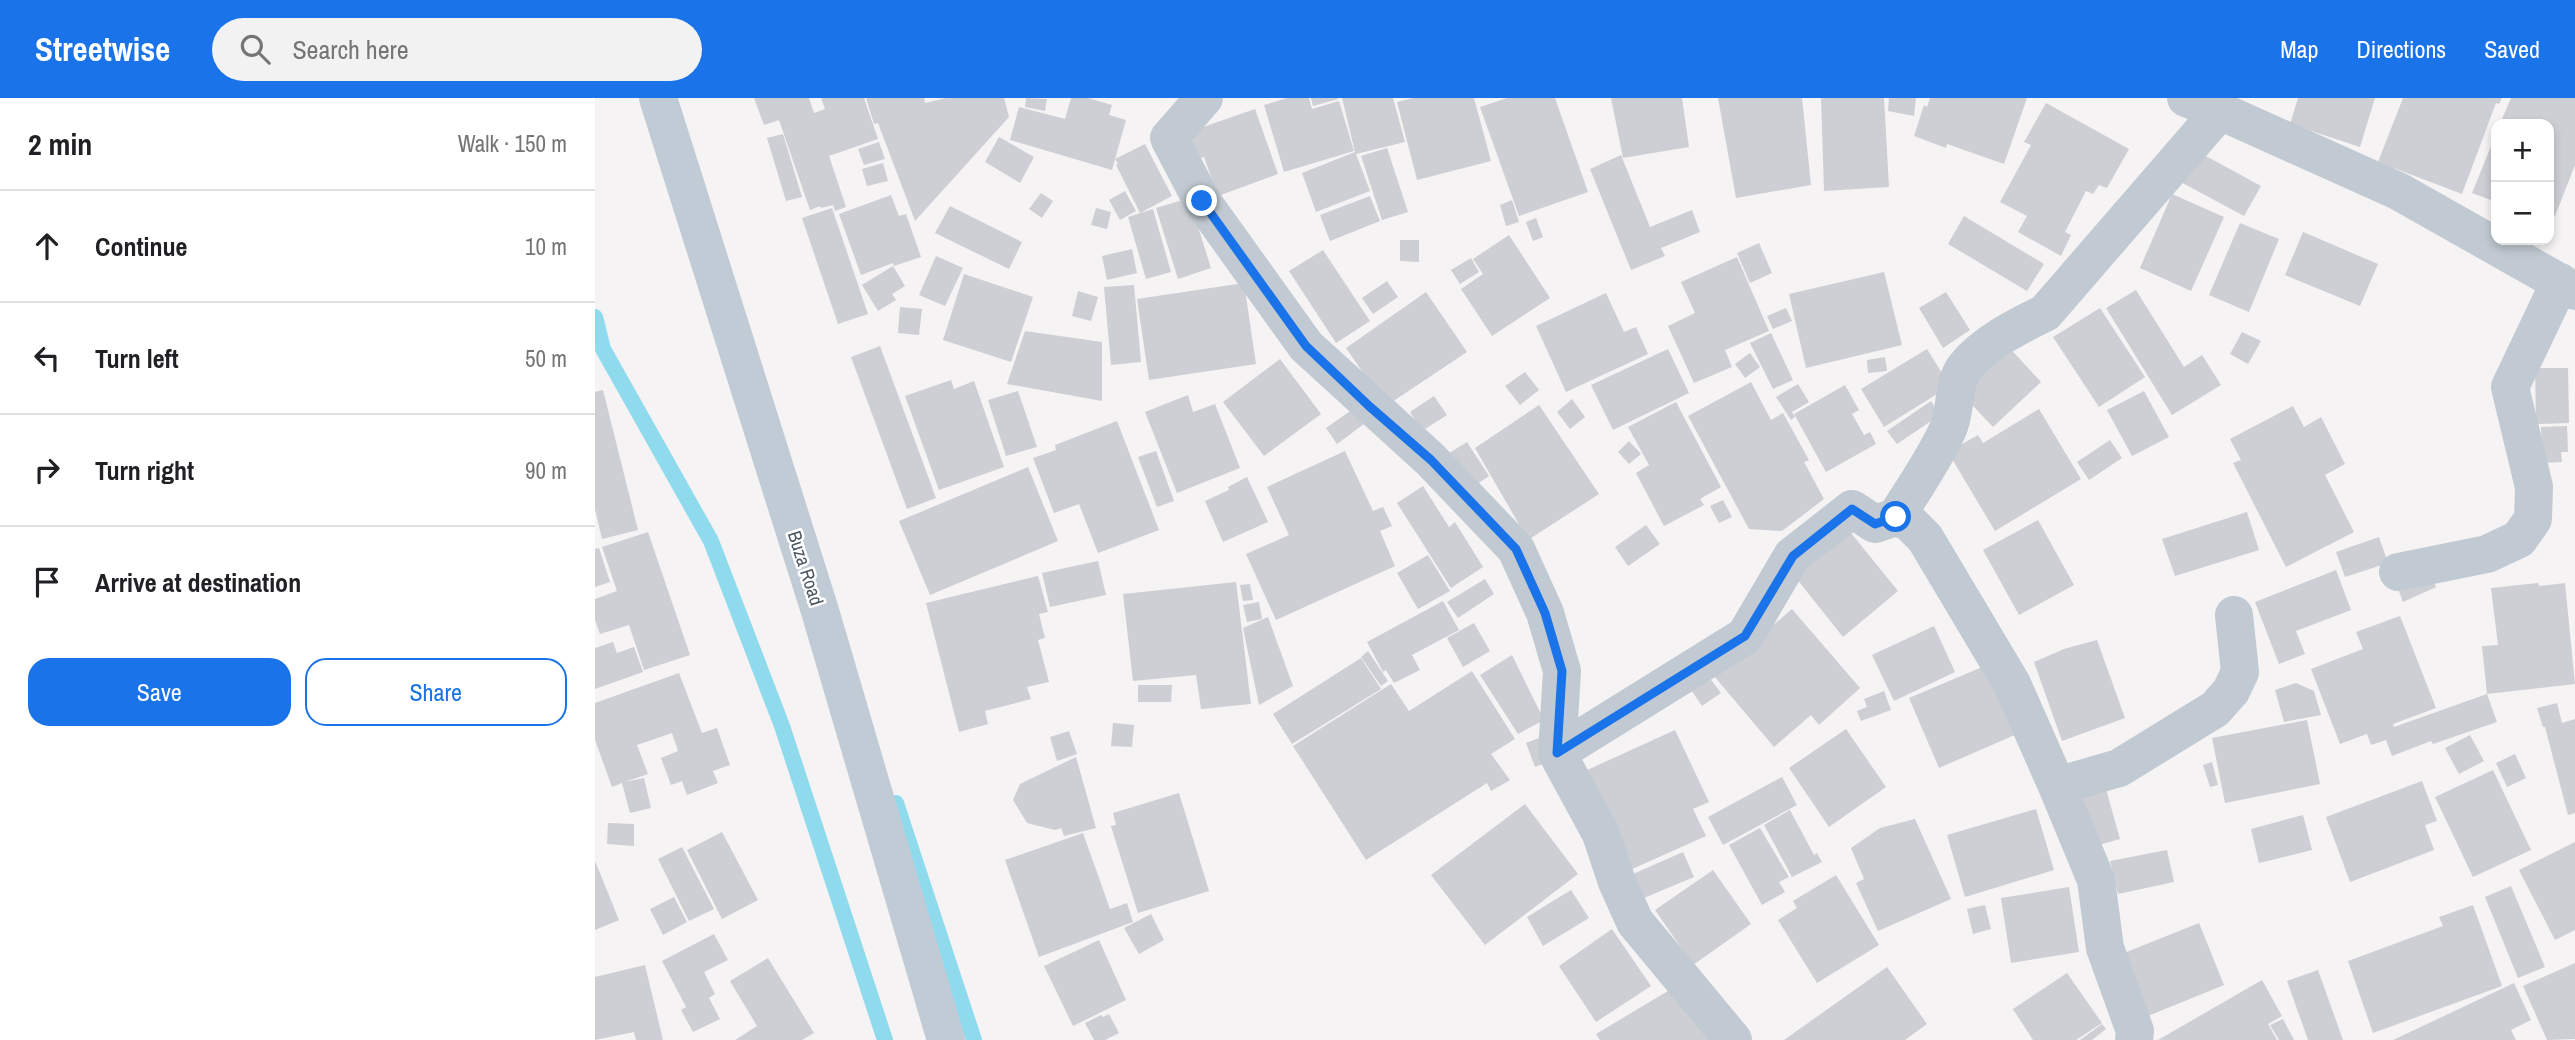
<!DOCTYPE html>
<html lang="en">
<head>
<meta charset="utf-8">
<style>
  :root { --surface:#fff; --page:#f2f2f2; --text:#202124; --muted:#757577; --line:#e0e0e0; --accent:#1a73e8 }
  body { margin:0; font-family:"Archivo Narrow",sans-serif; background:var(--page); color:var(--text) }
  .controls { position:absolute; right:21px; top:21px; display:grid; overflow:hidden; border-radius:14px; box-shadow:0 4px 10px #0003 }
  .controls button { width:63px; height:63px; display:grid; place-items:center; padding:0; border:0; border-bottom:2px solid var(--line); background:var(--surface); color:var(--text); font:35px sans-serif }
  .stop { position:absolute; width:21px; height:21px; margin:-16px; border:5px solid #1a73e8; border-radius:50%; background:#fff }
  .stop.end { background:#1a73e8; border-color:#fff; box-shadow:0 2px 7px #0008 }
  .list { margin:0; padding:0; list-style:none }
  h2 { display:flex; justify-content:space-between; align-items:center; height:91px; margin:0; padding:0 28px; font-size:30px }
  h2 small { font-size:23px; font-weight:400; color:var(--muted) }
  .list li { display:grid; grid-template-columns:46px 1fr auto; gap:21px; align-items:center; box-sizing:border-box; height:112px; padding:0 28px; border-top:2px solid var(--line) }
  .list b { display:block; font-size:26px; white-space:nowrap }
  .list em { font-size:23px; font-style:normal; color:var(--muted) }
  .actions { display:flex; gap:14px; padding:21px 28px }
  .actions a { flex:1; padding:16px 0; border:2px solid var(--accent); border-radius:21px; text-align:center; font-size:24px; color:var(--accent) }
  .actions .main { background:var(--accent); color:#fff }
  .icon { flex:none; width:38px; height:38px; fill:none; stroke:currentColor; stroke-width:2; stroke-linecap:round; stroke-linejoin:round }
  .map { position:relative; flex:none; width:1980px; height:942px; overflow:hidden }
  header { display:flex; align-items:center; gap:42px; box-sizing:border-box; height:98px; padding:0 35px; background:var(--accent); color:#fff }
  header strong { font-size:33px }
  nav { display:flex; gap:38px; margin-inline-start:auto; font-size:24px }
  .search { width:490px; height:63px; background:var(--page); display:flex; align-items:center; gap:18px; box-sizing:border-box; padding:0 24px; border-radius:38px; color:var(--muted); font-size:26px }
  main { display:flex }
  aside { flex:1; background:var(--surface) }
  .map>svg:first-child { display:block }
</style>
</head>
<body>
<header>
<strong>Streetwise</strong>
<div class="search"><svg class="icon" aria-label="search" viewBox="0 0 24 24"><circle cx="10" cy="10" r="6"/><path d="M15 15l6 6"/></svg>Search here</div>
<nav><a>Map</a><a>Directions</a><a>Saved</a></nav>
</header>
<main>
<aside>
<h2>2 min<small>Walk · 150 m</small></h2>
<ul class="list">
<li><svg class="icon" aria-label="ahead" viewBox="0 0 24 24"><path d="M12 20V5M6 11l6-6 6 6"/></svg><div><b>Continue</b></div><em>10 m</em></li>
<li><svg class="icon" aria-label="left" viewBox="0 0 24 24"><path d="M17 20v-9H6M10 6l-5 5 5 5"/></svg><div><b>Turn left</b></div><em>50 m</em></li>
<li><svg class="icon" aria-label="right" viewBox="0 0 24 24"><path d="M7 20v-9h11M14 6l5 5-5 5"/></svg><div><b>Turn right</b></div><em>90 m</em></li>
<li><svg class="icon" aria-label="arrive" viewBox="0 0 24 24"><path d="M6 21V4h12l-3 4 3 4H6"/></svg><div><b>Arrive at destination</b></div></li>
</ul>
<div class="actions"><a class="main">Save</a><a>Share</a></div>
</aside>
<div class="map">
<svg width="1980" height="942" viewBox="0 0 1980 942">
  <rect width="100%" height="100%" fill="#f5f3f3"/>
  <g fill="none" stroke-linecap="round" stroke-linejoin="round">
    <!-- stream -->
    <path stroke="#90daee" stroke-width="16" d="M0,219L8,251L116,443L187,628L290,942
      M301,705L379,942"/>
  </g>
  <!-- building -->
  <path fill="#cdcfd5" d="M159,0H214L219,15L230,11L226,0H269L283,41L234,58L251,109L240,113L238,107L226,110L225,108L215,112L184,22L169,27Z
    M271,0H329L330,5L351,0H409L414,19L320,123L283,25L279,26Z
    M431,0L452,1L450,13L430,9Z
    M476,0H493L517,7L514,17L531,22L517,72L415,42L424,9L470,21Z
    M692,0H714L717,11L744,3L759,53L689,74L669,7Z
    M716,0H743V1L718,8Z
    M747,0H798L810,44L761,56L775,93L721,114L707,75L760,54Z
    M818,0H879L896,63L822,82L802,4Z
    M912,0H960L993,94L924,118L885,9Z
    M1016,0H1087L1094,49L1028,60Z
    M1123,0H1207L1216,87L1141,100Z
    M1226,0H1289L1294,89L1229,93Z
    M1294,0H1321L1319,18L1293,13Z
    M1335,0H1432L1409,66L1352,46L1351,50L1319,38L1329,7L1332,9Z
    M1703,0H1780L1765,49L1695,26Z
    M1808,0H1907L1904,6L1901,5L1867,96L1783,64Z
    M1916,0H1980V67L1960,118L1954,115V26H1905Z
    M1451,5L1534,51L1512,90L1504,87L1498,96L1491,93L1470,134L1476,137L1466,158L1423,134L1432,118L1405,104L1436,47L1429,44Z
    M660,11L683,76L623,98L609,59L598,62L588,36Z
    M188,36L207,99L191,103L172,40Z
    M1901,36V104L1877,95Z
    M404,39L439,59L425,85L390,64Z
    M284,44L290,61L269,67L263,51Z
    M550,46L577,98L545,115L521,67L523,66L520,61Z
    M792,50L813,114L787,122L766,58Z
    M1598,51L1666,88L1649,118L1582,82Z
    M1026,57L1055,129L1097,112L1105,134L1066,150L1070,158L1036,172L995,71Z
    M288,65L293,83L272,88L267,71Z
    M530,93L541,113L525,122L514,102Z
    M446,95L458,103L447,120L434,111Z
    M1577,96L1629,119L1596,193L1545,170Z
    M296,97L304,118L311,116L326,159L299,168L298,165L266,177L244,116Z
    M775,98L785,123L735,143L725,117Z
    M594,100L616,170L583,181L561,110Z
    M917,102L924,124L911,128L905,107Z
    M355,108L427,144L414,171L340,135Z
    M237,110L273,216L243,226L207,120Z
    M501,110L516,114L512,131L496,127Z
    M558,111L576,174L551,181L533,119Z
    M1369,118L1449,166L1432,193L1353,146Z
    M941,120L948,139L938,143L931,124Z
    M1645,125L1684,141L1654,214L1614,197Z
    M1708,134L1783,166L1765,208L1690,177Z
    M914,137L955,200L897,238L866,191L888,176L878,161Z
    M805,142H824V164L805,163Z
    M1164,145L1177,175L1155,185L1142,155Z
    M537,151L542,175L512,182L507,158Z
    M728,152L775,223L741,245L694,173Z
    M341,158L368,170L350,208L324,197Z
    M1142,159L1174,233L1130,252L1137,269L1099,285L1073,228L1100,215L1086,184Z
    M876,160L884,174L865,186L856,172Z
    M298,168L310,188L297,196L301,202L283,213L267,187Z
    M1289,174L1307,247L1211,270L1194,196Z
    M369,176L438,199L416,264L348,242Z
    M792,183L803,199L778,216L767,200Z
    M649,185L661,266L554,282L542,201Z
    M539,187L546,264L516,267L509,189Z
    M1541,192L1589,269L1607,257L1626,287L1577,317L1511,210Z
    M483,193L503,199L496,223L477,218Z
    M831,194L872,254L791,308L751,250Z
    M1351,194L1375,232L1348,250L1324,210Z
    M1011,195L1029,234L1041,229L1053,256L971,294L941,228Z
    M305,209L327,211L324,237L303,235Z
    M1191,210L1197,223L1178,231L1172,218Z
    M1505,210L1550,279L1504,309L1458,239Z
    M430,233L507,244V303L412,286Z
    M1647,234L1666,243L1653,266L1635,256Z
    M1176,235L1198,282L1178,291L1155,245Z
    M1412,247L1446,284L1398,329L1363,292Z
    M285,248L341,400L312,411L256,259Z
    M1073,251L1094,295L1018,332L996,287Z
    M1332,251L1355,288L1289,329L1266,291Z
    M1155,255L1165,269L1150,280L1140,266Z
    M1290,259L1292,273L1273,275L1272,262Z
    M685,261L726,316L669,358L628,304Z
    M1940,270H1973L1974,325L1941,326Z
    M930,274L944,292L925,307L910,288Z
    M356,282L359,291L379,283L409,369L344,392L310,298Z
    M1156,284L1176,322L1188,315L1214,362L1209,364L1229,401L1187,433L1154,431L1093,318Z
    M1203,286L1214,304L1197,314L1200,319L1196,322L1181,299Z
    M1250,287L1264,312L1257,316L1269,337L1275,334L1281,346L1231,374L1199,316Z
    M8,292L43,432L7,441L0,411V294Z
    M423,293L442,349L411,358L393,302Z
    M1549,293L1574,339L1537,358L1512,312Z
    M593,297L598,314L620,306L645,370L582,395L550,314Z
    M839,298L852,317L827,333L815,314Z
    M977,301L990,319L975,331L962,314Z
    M1336,303L1345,317L1302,346L1292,333Z
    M1081,304L1126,389L1105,401L1109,407L1069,428L1041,375L1054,367L1033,329Z
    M944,307L1004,396L933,442L880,350Z
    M1698,308L1709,329L1726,319L1750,366L1730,377L1759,434L1691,469L1638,365L1646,362L1635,341Z
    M758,311L769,326L742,346L731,330Z
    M1444,311L1486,381L1400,433L1353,354L1383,337L1388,345Z
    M522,323L564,432L503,455L484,406L459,415L438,360L461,352L460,347Z
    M1972,328L1973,354H1966L1967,364L1947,365L1946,329Z
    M1515,342L1527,360L1494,382L1482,364Z
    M1034,343L1046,356L1034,366L1023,354Z
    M872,344L894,378L873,392L851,357Z
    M561,353L579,403L562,409L543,359Z
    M750,353L778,413L788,409L797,428L785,433L800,468L681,522L651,456L694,437L672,389Z
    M433,369L463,443L335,497L304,423Z
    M652,379L673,424L628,444L610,403L634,392L633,389Z
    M828,388L854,429L860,424L888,469L856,490L802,405Z
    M1128,402L1137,419L1124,425L1115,408Z
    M1652,414L1664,452L1580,478L1567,441Z
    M1443,422L1479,487L1424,517L1388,452Z
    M1051,427L1065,446L1033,468L1020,449Z
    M1252,430L1303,493L1248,539L1197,475Z
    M53,434L95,557L49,572L34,527L5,536L0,522V501L22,493L7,449Z
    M1784,439L1793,465L1750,479L1741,454Z
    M4,450L15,484L0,489V451Z
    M833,457L855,493L823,511L802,475Z
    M503,463L511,497L455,509L447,475Z
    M1741,472L1756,512L1701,533L1710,556L1684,566L1660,504Z
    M1834,472L1841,489L1808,504L1801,485Z
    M443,478L453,514L444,516L450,540L443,542L454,584L432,589L436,601L390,613L393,626L364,634L331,505Z
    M890,481L899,496L863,520L852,504Z
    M641,484L656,606L606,611L601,577L538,583L528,496Z
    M1943,485L1944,488L1970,485L1980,586L1892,596L1887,548L1903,547L1896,490Z
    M655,486L658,502L648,503L645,487Z
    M848,503L864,532L817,557L825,572L799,585L791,572L788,574L772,544Z
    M664,504L667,521L652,524L648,507Z
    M1197,511L1265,590L1224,627L1216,617L1179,649L1119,578Z
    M1805,518L1841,610L1798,626L1799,629L1892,596L1902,624L1838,646L1836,643L1797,658L1791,642L1776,647L1772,636L1745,646L1716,571L1768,551L1761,534Z
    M673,519L698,588L664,607L648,530Z
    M879,525L895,553L868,569L852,540Z
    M1339,528L1360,574L1299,603L1277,557Z
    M1502,542L1530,620L1467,643L1439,564L1469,551Z
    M18,544L22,555L39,549L48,574L0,591V550Z
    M773,553L793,583L786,588L766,559Z
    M917,557L949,622L923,636L885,577Z
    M766,560L786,591L697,646L678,616Z
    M1392,567L1422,636L1344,670L1314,600Z
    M1108,571L1126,595L1107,608L1090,583Z
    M877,573L920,641L896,656L915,682L896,693L892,685L771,762L698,648L796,586L814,613Z
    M84,575L107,635L122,630L135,667L118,673L123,685L92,697L87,683L76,687L66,660L83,653L77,635L42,647L53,676L30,684L49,680L56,710L35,715L27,685L17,689L0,642V605Z
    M1701,585L1719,593L1726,617L1689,624L1680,592Z
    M543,587H577L576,604H543Z
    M1289,593L1296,612L1266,623L1262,613L1272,609L1269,601Z
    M1962,605L1967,625L1980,621V715L1973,717L1950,629H1948L1942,610Z
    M1712,622L1725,686L1630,705L1617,640Z
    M518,625L539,627L537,649L516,648Z
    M1251,631L1291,689L1234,729L1194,670Z
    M1080,632L1114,704L1098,711L1111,738L1035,772L990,673Z
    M474,633L482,656L462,663L455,639Z
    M952,637L961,661L940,669L931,645Z
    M1875,637L1889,663L1864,676L1850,650Z
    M1920,656L1931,680L1912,689L1901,665Z
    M481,659L501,730L469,738L466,730L460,732L432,725L418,702L425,686Z
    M1617,664L1623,687L1615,689L1608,667Z
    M1898,672L1936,752L1878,779L1840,699Z
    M1187,679L1202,707L1128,747L1113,719Z
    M1827,683L1842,723L1830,727L1839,752L1755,784L1731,719Z
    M1511,691L1525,741L1493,750L1479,700Z
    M584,695L614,793L543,815L516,728L521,727L518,715Z
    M930,706L983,776L890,847L836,777Z
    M1441,711L1459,772L1370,799L1352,737Z
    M1195,712L1219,757L1222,755L1227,764L1197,779L1169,727Z
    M1708,717L1717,752L1664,765L1656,731Z
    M1320,721L1356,801L1283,833L1261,785L1269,781L1256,750L1285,730Z
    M13,725L39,726V748L12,746Z
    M1165,730L1194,779L1184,784L1190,794L1167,807L1134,747Z
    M127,734L163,802L127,821L92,752Z
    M488,735L515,811L532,805L538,824L444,859L410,762Z
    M1980,744V832L1960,842L1924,772Z
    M87,749L119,811L94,823L63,761Z
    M1572,752L1579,784L1523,796L1515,763Z
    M1088,754L1099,779L1049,800L1038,776Z
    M0,763L24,822L0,832Z
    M1118,772L1156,826L1098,867L1060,812Z
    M1241,777L1284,847L1222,885L1183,822L1202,810L1198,803Z
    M1916,788L1950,869L1923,880L1890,799Z
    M1474,789L1484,854L1416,865L1406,800Z
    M976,792L994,820L948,848L932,819Z
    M79,799L92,824L68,837L55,811Z
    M1390,807L1396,831L1378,836L1372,811Z
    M1878,807L1907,888L1778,935L1753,863L1848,828L1844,819Z
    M556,816L569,842L544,856L529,830Z
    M1604,825L1629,887L1548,920L1524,857Z
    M1017,831L1056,888L1001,924L964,868Z
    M119,836L133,862L109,874L120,896L114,900L125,921L98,934L86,912L91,909L67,863Z
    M504,842L531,902L478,928L449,868Z
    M173,860L219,935L207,942H140L162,928L135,883Z
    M1980,865V941L1952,942L1928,888Z
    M50,867L68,942H41L39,934L0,942V879Z
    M1292,869L1332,926L1310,942H1189Z
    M1723,872L1748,942H1713L1692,883Z
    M1472,875L1507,925L1481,942H1438L1418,911Z
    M1667,882L1687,918L1673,926L1682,942H1563Z
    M1919,885L1936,922L1916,932L1921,942H1798Z
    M1083,887L1116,942H1005L1001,936Z
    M514,916L524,935L510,942H499L490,925L506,917L508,919Z
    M1688,921L1699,942H1684L1675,927Z
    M1507,926L1511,931L1497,942H1485Z"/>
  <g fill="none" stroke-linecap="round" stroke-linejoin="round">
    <!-- minor -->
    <path stroke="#c1cad2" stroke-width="38" d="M609,0L574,40L607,103L711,248L836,362L921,451L950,515L967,573L962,655L1006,736L1022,784L1040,824L1138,942
      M1591,0L1625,13L1803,93L1980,193
      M1301,419C1319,390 1339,362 1353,331C1361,314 1358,283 1370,269C1389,245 1423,228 1450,215L1625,13
      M1803,474L1892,456L1924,441L1938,421L1939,389L1915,289L1965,184
      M962,655L1150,538L1197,458L1257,411L1280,426L1301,419L1314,424L1330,440L1417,586L1462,688L1501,782L1510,850L1540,933L1539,942
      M1462,688L1524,670L1620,611L1636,593L1645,574L1639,517"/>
    <!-- secondary -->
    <path stroke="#c1cbd6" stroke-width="38" d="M63,0L225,513L351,942"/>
  </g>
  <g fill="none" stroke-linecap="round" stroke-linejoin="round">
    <!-- route -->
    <path stroke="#1a73e8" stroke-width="9" d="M607,103L711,248L774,308L836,362L921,451L950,515L967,573L962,655L1150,538L1198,458L1257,411L1280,426L1301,419"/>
  </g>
  <g text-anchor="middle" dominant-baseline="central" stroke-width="5" stroke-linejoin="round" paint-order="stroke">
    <!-- street labels -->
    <g font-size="19" fill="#4a5661" stroke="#fff">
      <text transform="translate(211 470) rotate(72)">Buza Road</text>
    </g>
  </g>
</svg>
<div class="controls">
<button>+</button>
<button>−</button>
</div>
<div class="stop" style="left:1301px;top:419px"></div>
<div class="stop end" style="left:607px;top:103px"></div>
</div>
</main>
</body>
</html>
